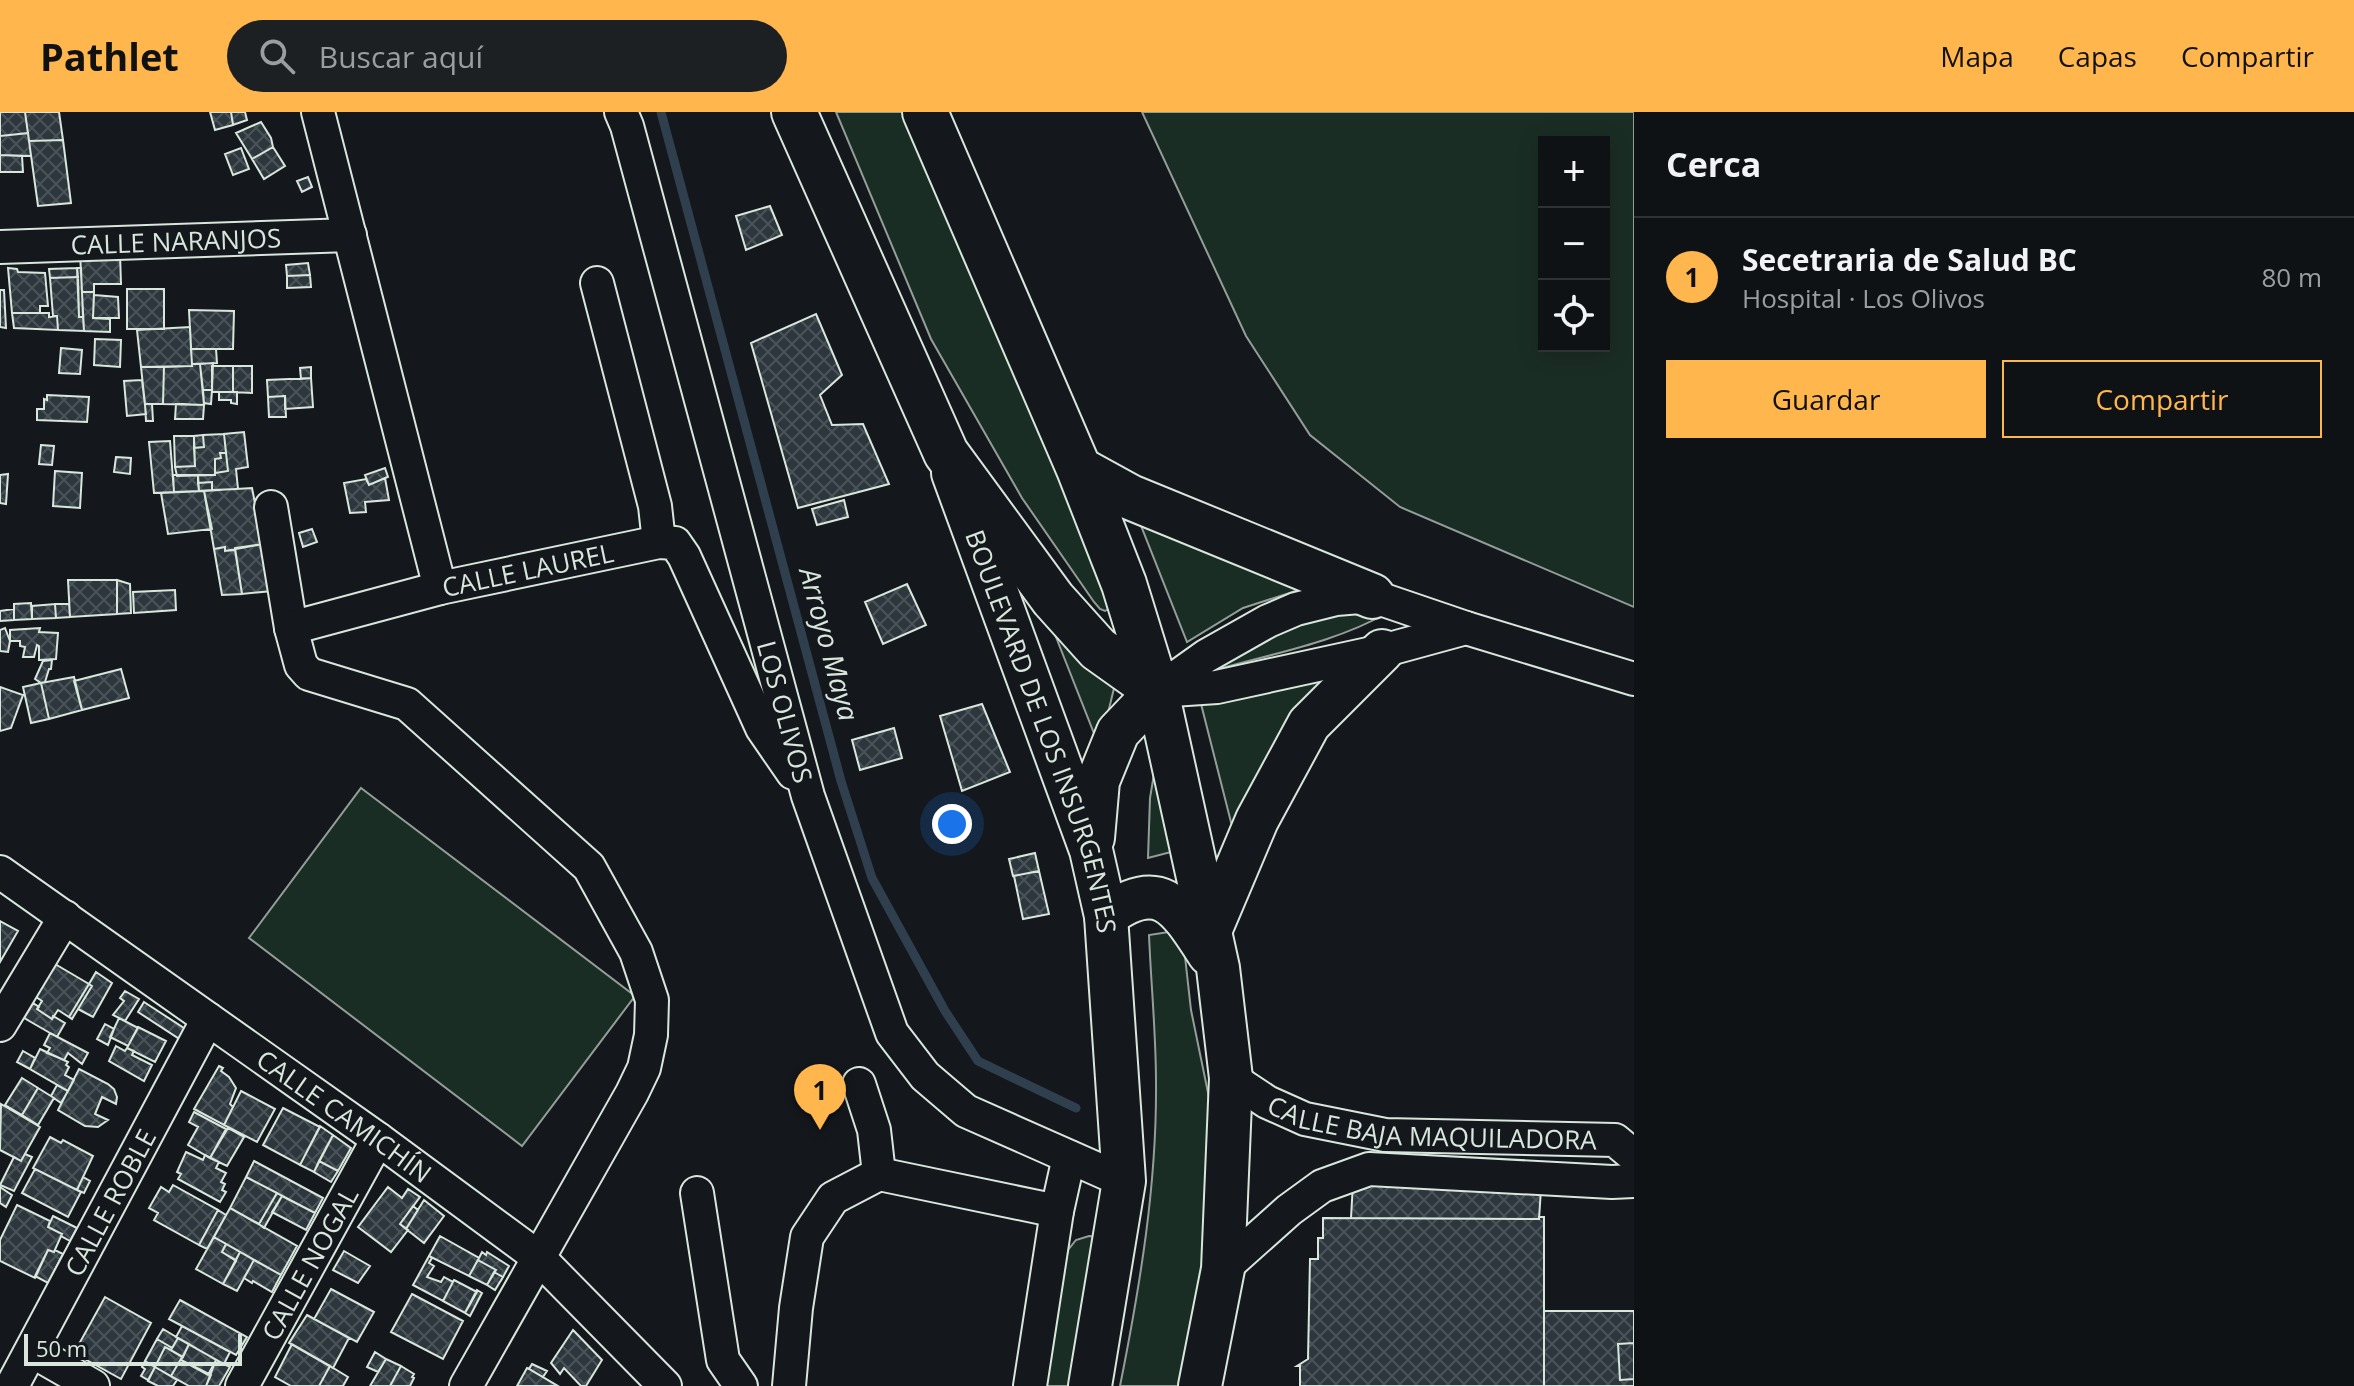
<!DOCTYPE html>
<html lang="es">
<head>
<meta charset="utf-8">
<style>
  :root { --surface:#0f1215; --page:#1d2022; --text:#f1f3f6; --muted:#9b9ea0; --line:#2f3234; --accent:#ffb74d }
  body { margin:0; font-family:"Open Sans",sans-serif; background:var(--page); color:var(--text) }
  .controls { position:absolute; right:24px; top:24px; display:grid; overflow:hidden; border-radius:0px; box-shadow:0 4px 20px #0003 }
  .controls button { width:72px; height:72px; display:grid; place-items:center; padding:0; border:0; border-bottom:2px solid var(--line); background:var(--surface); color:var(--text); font:40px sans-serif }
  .scale { position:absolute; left:24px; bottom:20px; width:218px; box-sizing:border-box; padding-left:8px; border:4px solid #d8e6dc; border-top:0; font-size:22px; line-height:28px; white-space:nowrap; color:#d8e6dc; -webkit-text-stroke:6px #14181c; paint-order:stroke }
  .you { position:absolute; left:952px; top:712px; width:28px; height:28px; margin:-20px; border:6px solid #fff; border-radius:50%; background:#1a73e8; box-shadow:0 0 0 12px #1a73e833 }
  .badge { display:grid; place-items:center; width:52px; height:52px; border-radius:50%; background:var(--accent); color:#111; font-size:26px; font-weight:700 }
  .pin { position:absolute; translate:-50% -66px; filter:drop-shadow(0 2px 4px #0008) }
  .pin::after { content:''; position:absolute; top:42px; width:28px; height:24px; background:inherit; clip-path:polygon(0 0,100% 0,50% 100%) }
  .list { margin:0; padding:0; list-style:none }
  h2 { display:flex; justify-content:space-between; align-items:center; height:104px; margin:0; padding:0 32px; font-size:34px }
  h2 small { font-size:26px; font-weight:400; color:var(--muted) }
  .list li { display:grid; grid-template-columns:52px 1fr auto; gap:24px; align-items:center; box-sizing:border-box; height:120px; padding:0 32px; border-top:2px solid var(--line) }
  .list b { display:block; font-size:30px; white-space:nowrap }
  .list p { margin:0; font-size:26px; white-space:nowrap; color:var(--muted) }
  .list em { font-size:26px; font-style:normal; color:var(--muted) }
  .actions { display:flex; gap:16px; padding:24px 32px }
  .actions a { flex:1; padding:18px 0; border:2px solid var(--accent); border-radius:0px; text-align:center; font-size:28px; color:var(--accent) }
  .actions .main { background:var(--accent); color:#111 }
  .icon { flex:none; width:44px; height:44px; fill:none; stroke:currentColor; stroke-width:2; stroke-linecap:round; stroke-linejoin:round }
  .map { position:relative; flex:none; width:1634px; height:1274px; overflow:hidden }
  header { display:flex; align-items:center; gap:48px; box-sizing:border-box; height:112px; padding:0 40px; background:var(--accent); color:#111 }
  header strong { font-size:38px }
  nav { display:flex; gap:44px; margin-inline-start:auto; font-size:28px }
  .search { width:560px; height:72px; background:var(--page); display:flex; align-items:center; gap:20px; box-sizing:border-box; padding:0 28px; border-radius:44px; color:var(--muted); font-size:30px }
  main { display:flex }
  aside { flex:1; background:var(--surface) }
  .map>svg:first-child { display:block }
</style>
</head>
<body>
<header>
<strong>Pathlet</strong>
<div class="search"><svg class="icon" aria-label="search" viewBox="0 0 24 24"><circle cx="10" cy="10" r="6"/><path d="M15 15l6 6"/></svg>Buscar aquí</div>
<nav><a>Mapa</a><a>Capas</a><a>Compartir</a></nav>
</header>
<main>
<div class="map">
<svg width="1634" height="1274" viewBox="0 0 1634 1274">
  <defs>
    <pattern id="building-cross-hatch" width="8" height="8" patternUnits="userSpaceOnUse" patternTransform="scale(2)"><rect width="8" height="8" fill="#2c363c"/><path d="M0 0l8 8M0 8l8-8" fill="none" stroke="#4a5358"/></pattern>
  </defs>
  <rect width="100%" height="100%" fill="#14181c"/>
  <!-- green -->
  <path fill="#1a2d24" stroke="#939e99" stroke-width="2" fill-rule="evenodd" d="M836,0H903L1106,476L1110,496L1105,499L1100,497L1094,490L1022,386L931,227Z
    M1142,0H1634V495L1400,395L1310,323L1246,224ZM1544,30H1604V234H1544Z
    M1134,396L1305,476L1243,496L1187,530Z
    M1039,482L1116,568L1100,634H1099Z
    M1331,499L1387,501C1336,530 1275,541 1219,557L1207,559L1224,543Z
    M1332,559L1235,726L1199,584Z
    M1154,662L1171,740L1148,746L1150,686Z
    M361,676L635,884L522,1034L249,826Z
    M1182,818L1191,898L1212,1000L1213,1132L1187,1274H1120C1140,1174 1157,1072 1156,970C1156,921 1151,872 1149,823Z
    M1089,1124L1099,1125L1074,1274H1042L1068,1138L1076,1128Z"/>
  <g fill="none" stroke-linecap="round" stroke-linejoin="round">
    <!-- stream -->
    <path stroke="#2f3f4d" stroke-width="9" d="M661,0L841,669L872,766L945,899L978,949L1076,996"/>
  </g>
  <!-- building -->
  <path fill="url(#building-cross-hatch)" stroke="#d8e6dc" stroke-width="2" d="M0,0H25L28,21L0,24Z
    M25,0H59L63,28L29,29Z
    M210,0H231L233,13L215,18Z
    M231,0H245L247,8L233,13Z
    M261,10L271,26L273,35L252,47L236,21Z
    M28,21L31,44L0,43V24Z
    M63,28L71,91L38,94L29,29Z
    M273,35L285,54L264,67L252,47Z
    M241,36L249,57L233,63L225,42Z
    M0,43L22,44L23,60H0Z
    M308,65L312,75L302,80L297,69Z
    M770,94L782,123L746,138L736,104Z
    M80,141L120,142L121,172H94V180H82Z
    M308,151L310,163L287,164L286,153Z
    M8,156L17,157L18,160L45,161L48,194H40V201H12Z
    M77,156H81L83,205H79Z
    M77,156L78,165L50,166L49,157Z
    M310,163L311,175L287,176V164Z
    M78,165L79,205H83L84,219L58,218L57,204H53L50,166Z
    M127,177H164V217H127Z
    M0,178H4L6,216L0,215Z
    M82,180H94L93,206L110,207V220L84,219Z
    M94,183L118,185L119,206H93Z
    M189,198L234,199L233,237H191Z
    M12,201H49V205L57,204L58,218L14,216Z
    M816,202L842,263L820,283L832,313L863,312L889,372L798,396L751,231Z
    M190,215L192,254L141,255L137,218Z
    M95,227L121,228L120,255L94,253Z
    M61,236L82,238L80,262L59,261Z
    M191,237H216L217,251L192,252Z
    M213,251L212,278H203L200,252Z
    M192,252H200L204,293L163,292L164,255L192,254Z
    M212,254H233V280H212Z
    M233,254H252V281L233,280Z
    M141,255H164L163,292H145Z
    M311,255V266L301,267L300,256Z
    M311,266L313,295L285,297V284L268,285L267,268Z
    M142,268L146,302L127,304L124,269Z
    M203,278H212L211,292L204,291Z
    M219,280H237V292L231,291V288H219Z
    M47,283L89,285L87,310L37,308V297H44V287L47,288Z
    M285,284L286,305H269L268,285Z
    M145,292H152L153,309H146Z
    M176,292L204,293L203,307H175Z
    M244,320L248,355L236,357L238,377L212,378V370L198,371V363H215V361L228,359L224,322Z
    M224,322L226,341H220L221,346L215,347V363L177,364L175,355L195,354L194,336L204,335L203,323Z
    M203,323L204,335L194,336V324Z
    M174,324H194L195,354L175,355Z
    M170,329L174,380L154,381L149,330Z
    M41,333L54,334L52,353L39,352Z
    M220,341H226L228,359L215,361V347L221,346Z
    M116,345L131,346L130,362L114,360Z
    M385,356L388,365L369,373L365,363Z
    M55,359L82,361L80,396L53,394Z
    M8,362L6,392L0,391V363Z
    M173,363H198L199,379L174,380Z
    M385,366L389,388L365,390L366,400L350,401L344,371L366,367L369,373Z
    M212,370V378L199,379L198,371Z
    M252,376L263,432L225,439V435L214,437L204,379Z
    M204,379L212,417L168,422L161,381Z
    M844,388L848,405L817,413L812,397Z
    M312,417L317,430L303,435L299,421Z
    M263,432L272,479L242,482L235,436Z
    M225,435V439L235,438L242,482L222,483L214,437Z
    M68,468H117V502L70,505Z
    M117,468L130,472L131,501L117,502Z
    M907,472L926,513L883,532L865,490Z
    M175,478L176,498L134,501L133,480Z
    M31,491L32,507L14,508V492Z
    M55,492H69L70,505L56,506Z
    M55,492L56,506L32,507V494Z
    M14,497V508L0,509V499Z
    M5,516L10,529L8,540L0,539V518Z
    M40,516L39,520L58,521L56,547L39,548V534L37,533L34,545H23L25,535L20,534V529H10V518Z
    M52,548L51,557H49L45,570L41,571L35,567L43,549Z
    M121,557L129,586L82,598L74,569Z
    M74,565L82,598L49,607L41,571Z
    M41,571L49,607L31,611L23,575Z
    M0,575L23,583L11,616L0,619Z
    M982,592L1010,660L962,679L940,604Z
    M894,616L902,646L860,658L852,628Z
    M1035,741L1039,759L1013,764L1009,747Z
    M1039,759L1049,802L1023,807L1014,764Z
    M0,809L18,819L0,850Z
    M55,852L89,872L69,905L58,898L52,907L37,897L42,889L36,885Z
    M96,860L112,871L93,905L78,897L92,874L89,872Z
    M89,872L92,874L72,907L69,905Z
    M125,879L139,887L125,909L113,903L124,889L120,886Z
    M144,890L187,918L181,928L138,900Z
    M33,891L39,895L37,897L52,907L53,904L65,911L57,925L24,906Z
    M119,906L138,916L128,934L110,925Z
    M105,912L114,917L108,933L97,927Z
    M138,915L166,929L155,950L127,936Z
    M50,921L88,941L82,952L68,941L64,948L47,941L50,936L44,933Z
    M116,934L125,939L127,936L134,939L132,943L152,953L144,969L109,949Z
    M40,937L68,950L66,953L69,955L65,963L74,968L68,979L30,957Z
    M23,939L35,946L30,957L17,950Z
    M219,954L223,956L221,959L229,965L236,976L230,992L233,995L224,1013L194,997Z
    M79,957L108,972L114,977L117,985L116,992L102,985L95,1002L108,1008L98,1015L85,1014L58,998Z
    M22,966L38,976L22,1003L5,993Z
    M57,973L68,979L61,991L51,984Z
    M38,976L54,986L38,1013L22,1003Z
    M241,979L275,997L257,1030L224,1013Z
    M1,992L40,1015L21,1049L0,1038Z
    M283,996L320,1015L300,1053L263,1033Z
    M194,1000L226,1017L210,1046L188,1033L198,1015L189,1010Z
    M320,1014L333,1023L314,1060L300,1053Z
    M228,1016L244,1025L227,1054L210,1046Z
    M333,1023L351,1036L338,1059L319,1049Z
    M50,1025L61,1031L63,1028L93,1044L77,1078L33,1056Z
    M186,1040L203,1048L205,1043L219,1050L216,1056L226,1061L221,1070L225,1072L222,1078L226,1080L220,1090L178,1067L181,1062L177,1060Z
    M25,1042L32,1045L14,1079L0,1073L14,1045L21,1049Z
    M254,1049L323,1086L315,1101L246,1065Z
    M319,1049L338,1059L331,1070L314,1060Z
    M35,1057L81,1080L68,1105L22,1081Z
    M83,1065L90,1069L84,1081L77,1078Z
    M246,1065L277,1081L259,1112L230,1096Z
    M1353,1071L1541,1077L1539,1107L1351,1106Z
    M173,1073L218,1098L199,1133L154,1108L158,1101L149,1096L161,1075L169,1080Z
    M0,1075L12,1083L6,1095L0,1091Z
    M388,1075L402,1086L408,1077L420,1085L400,1112L408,1118L391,1140L358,1115Z
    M277,1081L282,1084L264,1116L259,1112Z
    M282,1084L315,1101L306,1118L272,1100Z
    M424,1088L444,1104L424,1131L406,1117Z
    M17,1093L50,1109L48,1115L62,1122L54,1140L48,1138L35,1166L0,1149V1128Z
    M413,1094L418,1098L406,1117L400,1112Z
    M230,1096L297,1134L281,1163L214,1125Z
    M218,1098L226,1103L207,1137L199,1133Z
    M53,1104L77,1116L70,1129L61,1124L62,1122L48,1115Z
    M1539,1105H1544V1274H1300V1254H1297L1308,1247L1310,1147H1318V1126H1323V1106L1539,1107Z
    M440,1124L479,1146L469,1164L429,1144Z
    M214,1125L226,1132L222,1140L236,1149L223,1172L196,1157Z
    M226,1132L240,1140L236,1148L222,1140Z
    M48,1138L54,1140L55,1138L63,1142L48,1171L35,1164Z
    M344,1139L370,1154L358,1171L333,1158Z
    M240,1140L254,1148L237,1179L223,1172Z
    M482,1140L486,1143L487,1140L509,1154L503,1165L494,1160L496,1158L478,1148Z
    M429,1144L432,1146L429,1151L434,1154L427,1165L441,1170L444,1165L453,1170L443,1189L413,1173Z
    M254,1148L281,1163L272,1180L253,1169L252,1171L244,1166Z
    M478,1148L496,1158L487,1173L469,1164Z
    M494,1160L503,1165L495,1178L487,1173Z
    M454,1168L477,1180L465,1201L443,1189Z
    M331,1177L374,1200L357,1230L314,1207Z
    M477,1178L482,1181L470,1204L465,1201Z
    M412,1182L463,1209L443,1247L391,1220Z
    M105,1185L151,1211L121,1267L74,1241Z
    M180,1188L247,1225L236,1243L169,1207Z
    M1544,1199H1634V1231L1618,1232L1620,1268L1634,1267V1274H1544Z
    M307,1203L349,1226L333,1256L289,1231Z
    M182,1214L230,1240L224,1252L176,1225Z
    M163,1217L178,1226L172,1236L157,1227Z
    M573,1218L602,1248L586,1274H581L564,1256L560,1262L551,1251Z
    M178,1226L189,1232L183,1245L171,1238Z
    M157,1227L172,1236L171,1238L165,1235L155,1255L145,1249Z
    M1634,1231V1267L1620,1268L1618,1232Z
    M189,1232L216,1248L208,1263L181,1248Z
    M292,1232L330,1254L319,1274H291L275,1265Z
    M165,1235L182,1245L171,1264L155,1255Z
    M375,1240L386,1247L378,1260L367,1255Z
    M182,1245L181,1248L211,1263L206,1274H189L171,1264Z
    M386,1247L401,1254L390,1274H370Z
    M216,1248L230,1255L219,1274H206Z
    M145,1249L155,1255L148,1268L141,1264L145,1257L142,1255Z
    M532,1252L547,1259L543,1265L529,1257Z
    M330,1254L348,1265L343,1274H319Z
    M401,1254L414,1262L412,1265L414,1266L410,1274H390Z
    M155,1255L177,1268L173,1274H158L148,1269Z
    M527,1256L529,1257L558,1274H517Z"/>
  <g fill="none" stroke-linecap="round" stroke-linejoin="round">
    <!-- minor casing -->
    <g stroke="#d8e6dc" stroke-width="36">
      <g id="minor">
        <path d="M318,0L440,476"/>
        <path id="s1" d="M621,0L627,14L808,684L892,921L925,964L966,999L1124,1069"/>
        <path id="s2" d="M0,135L350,123"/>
        <path d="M597,171L655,394L659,430"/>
        <path d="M271,395L291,516L301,553L309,562L407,592L589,755L636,840L652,888L651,923L644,956L632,981L466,1274"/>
        <path id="s3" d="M291,516L440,476L659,430L675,431L684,444L762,616L793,661"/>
        <path d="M1157,579L1206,544L1268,509L1296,497L1336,487L1372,484L1466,516L1634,567"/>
        <path d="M1157,579L1217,575L1382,539L1466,516"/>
        <path id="s4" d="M0,760L378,1027L538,1145L665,1274"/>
        <path d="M0,913L65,805"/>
        <path id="s5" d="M1231,966L1267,990L1305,1007L1385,1023L1615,1028L1634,1044"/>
        <path d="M859,972L874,1018L879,1062"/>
        <path d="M697,1081L723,1248L741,1274"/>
        <path d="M1223,1157L1289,1098L1322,1074L1369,1057L1612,1070L1634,1069"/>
        <path d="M32,1239L93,1274"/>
        <path id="s6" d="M12,1274L208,907"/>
        <path id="s7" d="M242,1274L378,1027"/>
        <path d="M789,1274L796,1196L807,1125L833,1086L879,1062L1057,1099"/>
        <path d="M1030,1274L1057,1099L1069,1045"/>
      </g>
    </g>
    <!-- major casing -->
    <g stroke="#d8e6dc" stroke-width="46">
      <g id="major">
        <path id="s8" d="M953,361L1091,738L1106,804L1124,1069L1090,1274"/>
        <path d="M1157,579L1218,856L1231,966L1223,1157L1200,1274"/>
        <path d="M1093,726L1098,669L1118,620L1157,579"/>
        <path d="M1106,804C1161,763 1179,796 1209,842"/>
        <path d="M1210,819L1257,708L1309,612L1382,539"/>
      </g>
    </g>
    <!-- highway casing -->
    <g stroke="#d8e6dc" stroke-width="48">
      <path id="highway" d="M794,0L946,341L1053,487L1098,537L1157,579
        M925,0L1079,357L1124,472L1157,579
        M1079,357L1130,385L1372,484"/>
    </g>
    <!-- minor -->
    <use href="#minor" stroke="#14181c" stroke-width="32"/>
    <!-- major -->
    <use href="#major" stroke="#14181c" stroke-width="42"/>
    <!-- highway -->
    <use href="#highway" stroke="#14181c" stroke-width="44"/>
  </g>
  <g text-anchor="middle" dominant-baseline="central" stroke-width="6" stroke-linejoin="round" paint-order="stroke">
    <!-- street labels -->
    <g font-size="26" fill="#d8e6dc" stroke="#14181c">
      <text stroke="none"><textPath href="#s2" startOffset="176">CALLE NARANJOS</textPath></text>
      <text stroke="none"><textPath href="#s3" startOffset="244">CALLE LAUREL</textPath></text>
      <text stroke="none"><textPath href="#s1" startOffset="622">LOS OLIVOS</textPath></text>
      <text stroke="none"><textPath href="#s8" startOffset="274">BOULEVARD DE LOS INSURGENTES</textPath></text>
      <text stroke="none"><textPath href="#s4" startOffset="422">CALLE CAMICHÍN</textPath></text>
      <text stroke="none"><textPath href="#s5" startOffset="212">CALLE BAJA MAQUILADORA</textPath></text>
      <text stroke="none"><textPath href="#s6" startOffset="208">CALLE ROBLE</textPath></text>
      <text stroke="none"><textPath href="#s7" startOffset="140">CALLE NOGAL</textPath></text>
    </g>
    <!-- water labels -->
    <g font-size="28" font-style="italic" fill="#d8e6dc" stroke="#14181c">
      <text transform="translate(830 532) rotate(75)">Arroyo Maya</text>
    </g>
  </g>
</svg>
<div class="controls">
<button>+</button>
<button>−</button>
<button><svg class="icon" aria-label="locate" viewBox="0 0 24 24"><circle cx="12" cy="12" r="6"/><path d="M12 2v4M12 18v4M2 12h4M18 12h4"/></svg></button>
</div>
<div class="scale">50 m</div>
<div class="you"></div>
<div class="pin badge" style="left:820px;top:1018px">1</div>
</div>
<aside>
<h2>Cerca<small></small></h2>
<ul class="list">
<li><span class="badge">1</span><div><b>Secetraria de Salud BC</b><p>Hospital · Los Olivos</p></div><em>80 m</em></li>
</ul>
<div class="actions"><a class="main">Guardar</a><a>Compartir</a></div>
</aside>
</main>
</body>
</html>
